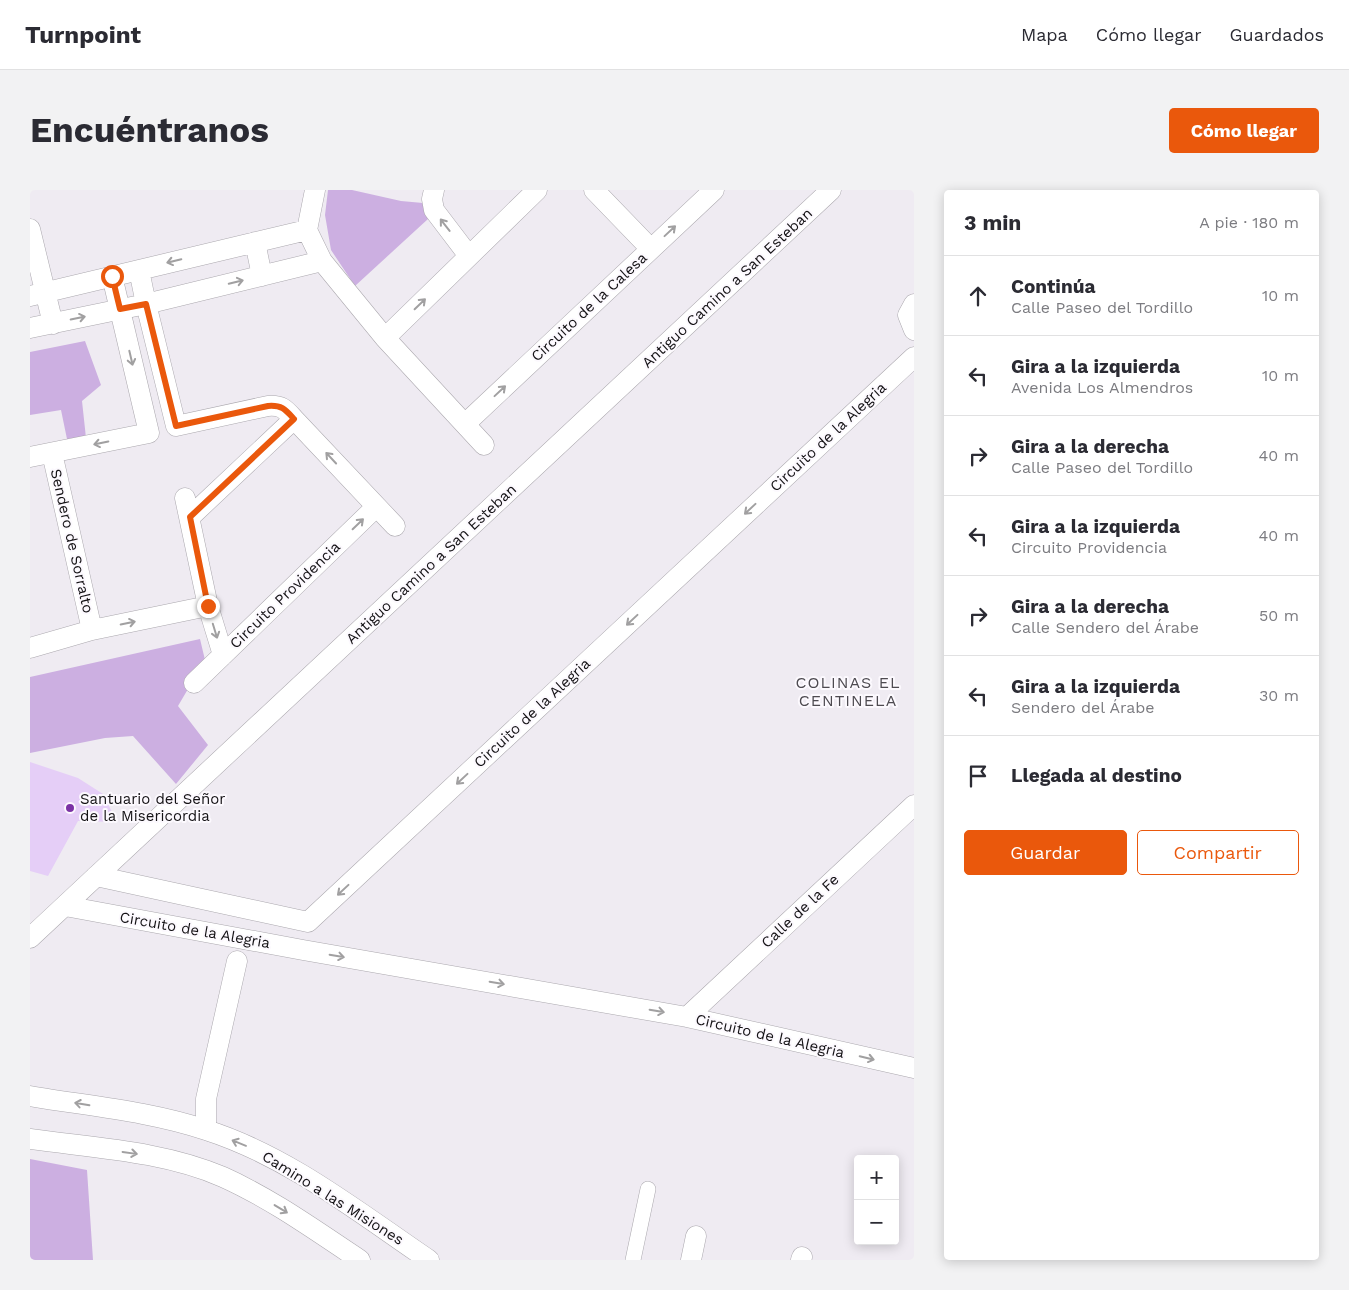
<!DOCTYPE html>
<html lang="es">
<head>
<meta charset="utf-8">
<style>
  :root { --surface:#fff; --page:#f2f2f3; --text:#2b2b33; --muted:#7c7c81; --line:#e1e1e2; --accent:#ea580c }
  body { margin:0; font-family:"Work Sans",sans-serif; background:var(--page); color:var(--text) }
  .controls { position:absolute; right:15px; bottom:15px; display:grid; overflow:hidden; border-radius:5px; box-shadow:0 2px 12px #0003 }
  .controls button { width:45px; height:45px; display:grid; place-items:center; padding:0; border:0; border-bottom:1px solid var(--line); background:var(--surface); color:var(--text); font:25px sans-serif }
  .stop { position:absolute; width:15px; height:15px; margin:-11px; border:4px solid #ea580c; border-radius:50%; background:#fff }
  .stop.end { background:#ea580c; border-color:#fff; box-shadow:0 1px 5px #0008 }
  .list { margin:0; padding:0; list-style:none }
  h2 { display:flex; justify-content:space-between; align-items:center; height:65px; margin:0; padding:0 20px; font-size:21px }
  h2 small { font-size:16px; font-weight:400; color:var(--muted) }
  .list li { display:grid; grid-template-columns:32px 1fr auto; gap:15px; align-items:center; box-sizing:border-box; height:80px; padding:0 20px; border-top:1px solid var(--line) }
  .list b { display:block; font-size:19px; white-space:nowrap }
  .list p { margin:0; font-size:16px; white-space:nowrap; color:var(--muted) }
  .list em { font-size:16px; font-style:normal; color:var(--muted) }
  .actions { display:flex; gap:10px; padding:15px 20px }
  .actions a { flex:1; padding:11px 0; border:1px solid var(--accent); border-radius:5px; text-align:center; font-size:18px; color:var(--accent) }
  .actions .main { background:var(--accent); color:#fff }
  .icon { flex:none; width:28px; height:28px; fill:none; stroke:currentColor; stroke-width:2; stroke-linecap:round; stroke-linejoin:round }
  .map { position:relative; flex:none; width:884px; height:1070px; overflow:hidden; border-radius:5px }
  header { display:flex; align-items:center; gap:30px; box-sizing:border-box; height:70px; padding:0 25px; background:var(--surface); border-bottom:1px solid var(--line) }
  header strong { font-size:24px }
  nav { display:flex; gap:28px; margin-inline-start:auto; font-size:18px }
  .intro { display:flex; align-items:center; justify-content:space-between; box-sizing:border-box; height:120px; padding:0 30px }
  h1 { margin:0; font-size:35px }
  .button { padding:12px 22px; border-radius:5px; background:var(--accent); color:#fff; font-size:18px; font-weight:700 }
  main { display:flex; gap:30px; padding:0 30px }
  aside { flex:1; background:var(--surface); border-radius:5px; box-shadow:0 2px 12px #0003 }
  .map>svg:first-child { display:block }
</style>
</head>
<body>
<header>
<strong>Turnpoint</strong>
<nav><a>Mapa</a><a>Cómo llegar</a><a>Guardados</a></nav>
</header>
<div class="intro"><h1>Encuéntranos</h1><a class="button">Cómo llegar</a></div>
<main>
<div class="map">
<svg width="884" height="1070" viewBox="0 0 884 1070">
  <rect width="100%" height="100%" fill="#efebf2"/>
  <!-- green -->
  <path fill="#ccafe1" d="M298,0H322L371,11L393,13L398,29L325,96L301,60L295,25Z
    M55,151L71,195L52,211L56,248L37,249L31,220L0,225V162Z
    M170,449L175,470L148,516L178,555L146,594L103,546L75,548L0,563V487Z
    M0,969L57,980L63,1070H0Z"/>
  <!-- building -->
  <path fill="#e5cef7" d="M0,572L48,588L73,604L87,632L48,631L18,686L0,681Z"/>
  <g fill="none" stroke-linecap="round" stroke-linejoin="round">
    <!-- pedestrian casing -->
    <g stroke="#aba8ae" stroke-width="16">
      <path id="pedestrian" d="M603,1070L618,999"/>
    </g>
    <!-- minor casing -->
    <g stroke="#aba8ae" stroke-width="21">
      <path id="minor" d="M285,0L277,40L292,71L355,148L454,255
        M404,0L402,9L404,20L439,66
        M564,0L621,59
        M0,39L23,134
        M225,52L232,86
        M109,80L116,114L146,236L238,216C252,215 255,219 264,229L365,336
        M0,106L277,40
        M884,114L878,125L884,140
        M0,138L116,114L292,71
        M355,148L507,0
        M435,234L684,0
        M22,263L62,440
        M0,267L119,243L82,86
        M155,308L178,416L193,465
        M160,327L264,229
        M0,458L62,440L178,416
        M164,493L346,317
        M66,686L278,732L884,167
        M35,716L273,760L657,827L884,878
        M0,748L801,0
        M657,827L884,615
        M0,906C58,916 119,921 176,940C258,966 328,1022 399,1070
        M176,940V909L207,771
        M0,949C64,958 133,961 193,987C242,1009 286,1041 330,1070
        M661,1070L666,1046
        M771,1070L772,1067"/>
    </g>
    <!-- pedestrian -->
    <use href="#pedestrian" stroke="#fff" stroke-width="15"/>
    <!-- minor -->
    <use href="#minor" stroke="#fff" stroke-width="20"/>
  </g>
  <!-- one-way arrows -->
  <defs><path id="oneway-shaft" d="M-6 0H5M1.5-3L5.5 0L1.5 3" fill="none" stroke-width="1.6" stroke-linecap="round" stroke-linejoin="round" transform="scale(1.25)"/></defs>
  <g stroke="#a1a0a1">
    <use href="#oneway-shaft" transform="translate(415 35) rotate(-128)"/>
    <use href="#oneway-shaft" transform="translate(640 41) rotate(-43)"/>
    <use href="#oneway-shaft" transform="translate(144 71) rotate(167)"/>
    <use href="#oneway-shaft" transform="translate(206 92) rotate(-14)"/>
    <use href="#oneway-shaft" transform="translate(390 114) rotate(-44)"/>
    <use href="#oneway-shaft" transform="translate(48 128) rotate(-12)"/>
    <use href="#oneway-shaft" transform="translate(101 168) rotate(77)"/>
    <use href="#oneway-shaft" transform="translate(470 201) rotate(-43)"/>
    <use href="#oneway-shaft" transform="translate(71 253) rotate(168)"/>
    <use href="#oneway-shaft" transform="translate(301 268) rotate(-133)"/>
    <use href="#oneway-shaft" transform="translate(720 319) rotate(137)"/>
    <use href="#oneway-shaft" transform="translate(328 334) rotate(-44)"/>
    <use href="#oneway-shaft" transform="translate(602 430) rotate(137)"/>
    <use href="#oneway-shaft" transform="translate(98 433) rotate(-12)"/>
    <use href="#oneway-shaft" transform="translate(185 441) rotate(73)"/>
    <use href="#oneway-shaft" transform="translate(432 589) rotate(137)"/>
    <use href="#oneway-shaft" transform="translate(313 700) rotate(137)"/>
    <use href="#oneway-shaft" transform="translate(307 766) rotate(10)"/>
    <use href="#oneway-shaft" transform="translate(467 793) rotate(10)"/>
    <use href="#oneway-shaft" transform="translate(627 821) rotate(10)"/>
    <use href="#oneway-shaft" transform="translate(837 868) rotate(13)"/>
    <use href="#oneway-shaft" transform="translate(52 914) rotate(-171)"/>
    <use href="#oneway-shaft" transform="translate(209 953) rotate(-158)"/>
    <use href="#oneway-shaft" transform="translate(100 963) rotate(8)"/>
    <use href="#oneway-shaft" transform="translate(251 1019) rotate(31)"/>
  </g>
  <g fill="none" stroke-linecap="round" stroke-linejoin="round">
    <!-- route -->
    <path stroke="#ea580c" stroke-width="6" d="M82,86L90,119L116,114L146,236L238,216C252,215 255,219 264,229L160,327L178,416"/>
  </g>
  <!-- markers -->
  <circle fill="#7b32a5" stroke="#fcf9fe" stroke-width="2" cx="40" cy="618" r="5"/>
  <g text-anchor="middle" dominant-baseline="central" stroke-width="4" stroke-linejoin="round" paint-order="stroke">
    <!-- street labels -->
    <g font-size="15" fill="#141215" stroke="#fcf9fe">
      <text transform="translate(697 98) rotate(-43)">Antiguo Camino a San Esteban</text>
      <text transform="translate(559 117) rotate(-43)">Circuito de la Calesa</text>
      <text transform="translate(798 247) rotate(-43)">Circuito de la Alegria</text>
      <text transform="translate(42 351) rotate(77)">Sendero de Sorralto</text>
      <text transform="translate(401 374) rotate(-43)">Antiguo Camino a San Esteban</text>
      <text transform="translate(255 405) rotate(-44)">Circuito Providencia</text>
      <text transform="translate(502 523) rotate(-43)">Circuito de la Alegria</text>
      <text transform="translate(770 721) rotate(-43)">Calle de la Fe</text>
      <text transform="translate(165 740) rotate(10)">Circuito de la Alegria</text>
      <text transform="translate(740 846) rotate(13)">Circuito de la Alegria</text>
      <text transform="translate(303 1008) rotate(32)">Camino a las Misiones</text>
    </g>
    <!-- poi labels -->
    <g font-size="15" fill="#141215" stroke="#fcf9fe" text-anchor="start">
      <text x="50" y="609">Santuario del Señor<tspan x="50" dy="17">de la Misericordia</tspan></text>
    </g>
    <!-- neighbourhood labels -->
    <g font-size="16" letter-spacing="1" fill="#4d4a50" stroke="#fcf9fe">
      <text x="818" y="492">COLINAS EL<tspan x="818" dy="18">CENTINELA</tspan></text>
    </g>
  </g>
</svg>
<div class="controls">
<button>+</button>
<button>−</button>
</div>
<div class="stop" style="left:82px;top:86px"></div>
<div class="stop end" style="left:178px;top:416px"></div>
</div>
<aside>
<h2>3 min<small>A pie · 180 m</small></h2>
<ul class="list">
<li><svg class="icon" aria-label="ahead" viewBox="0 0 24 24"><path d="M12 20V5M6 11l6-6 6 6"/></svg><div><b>Continúa</b><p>Calle Paseo del Tordillo</p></div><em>10 m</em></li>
<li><svg class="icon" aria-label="left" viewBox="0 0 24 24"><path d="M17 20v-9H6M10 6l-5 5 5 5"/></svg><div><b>Gira a la izquierda</b><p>Avenida Los Almendros</p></div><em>10 m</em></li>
<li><svg class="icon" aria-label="right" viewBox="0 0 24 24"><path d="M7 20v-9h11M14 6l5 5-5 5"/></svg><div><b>Gira a la derecha</b><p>Calle Paseo del Tordillo</p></div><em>40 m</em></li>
<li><svg class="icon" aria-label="left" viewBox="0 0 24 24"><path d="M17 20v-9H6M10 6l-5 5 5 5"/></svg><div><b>Gira a la izquierda</b><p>Circuito Providencia</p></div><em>40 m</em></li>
<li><svg class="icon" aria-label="right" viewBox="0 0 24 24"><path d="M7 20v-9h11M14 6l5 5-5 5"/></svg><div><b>Gira a la derecha</b><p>Calle Sendero del Árabe</p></div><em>50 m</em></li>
<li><svg class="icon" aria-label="left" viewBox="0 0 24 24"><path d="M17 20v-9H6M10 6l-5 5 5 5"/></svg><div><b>Gira a la izquierda</b><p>Sendero del Árabe</p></div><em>30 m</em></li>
<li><svg class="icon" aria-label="arrive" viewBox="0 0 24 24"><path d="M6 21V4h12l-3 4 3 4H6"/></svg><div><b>Llegada al destino</b></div></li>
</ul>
<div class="actions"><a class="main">Guardar</a><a>Compartir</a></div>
</aside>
</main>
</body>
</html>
